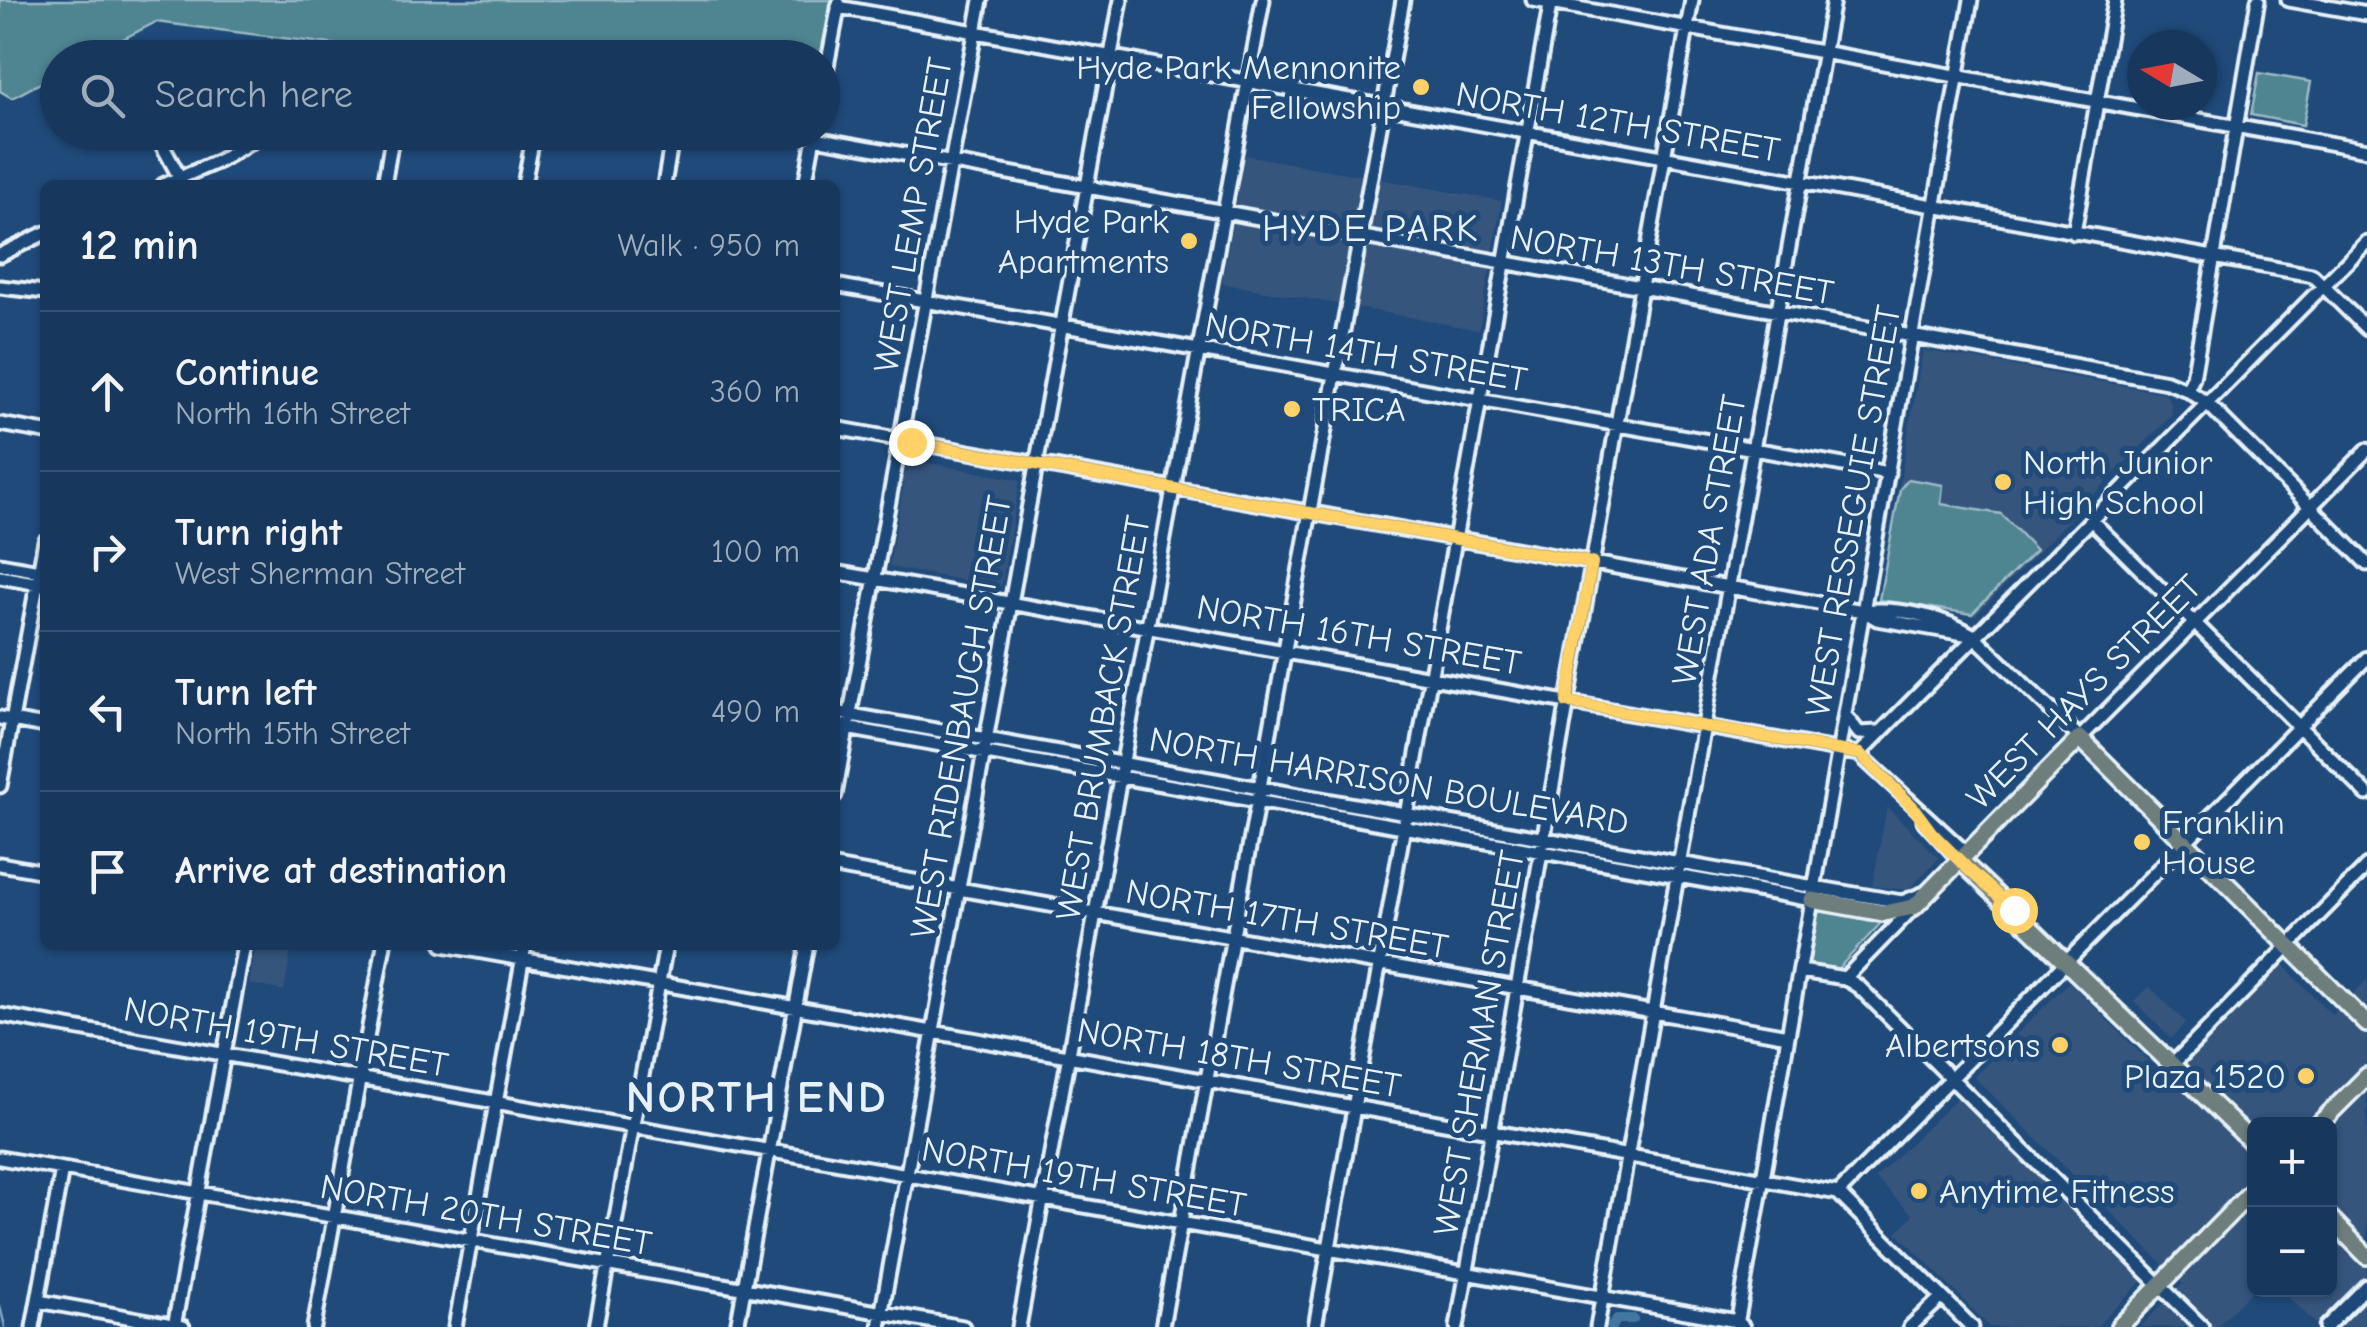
<!DOCTYPE html>
<html lang="en">
<head>
<meta charset="utf-8">
<style>
  :root { --surface:#17385c; --page:#203f62; --text:#f1f3f6; --muted:#9eacbb; --line:#365272 }
  body { margin:0; font-family:"Comic Neue",sans-serif; background:var(--page); color:var(--text) }
  .controls { position:absolute; right:30px; bottom:30px; display:grid; overflow:hidden; border-radius:15px; box-shadow:0 2px 8px #0004 }
  .controls button { width:90px; height:90px; display:grid; place-items:center; padding:0; border:0; border-bottom:2px solid var(--line); background:var(--surface); color:var(--text); font:50px sans-serif }
  .compass { position:absolute; left:2127px; top:30px; width:90px; height:90px; border-radius:50%; background:var(--surface); box-shadow:0 2px 8px #0004; rotate:280deg }
  .stop { position:absolute; width:30px; height:30px; margin:-22px; border:8px solid #ffd166; border-radius:50%; background:#fff }
  .stop.end { background:#ffd166; border-color:#fff; box-shadow:0 2px 10px #0008 }
  .list { margin:0; padding:0; list-style:none }
  h2 { display:flex; justify-content:space-between; align-items:center; height:130px; margin:0; padding:0 40px; font-size:42px }
  h2 small { font-size:32px; font-weight:400; color:var(--muted) }
  .list li { display:grid; grid-template-columns:65px 1fr auto; gap:30px; align-items:center; box-sizing:border-box; height:160px; padding:0 40px; border-top:2px solid var(--line) }
  .list b { display:block; font-size:38px; white-space:nowrap }
  .list p { margin:0; font-size:32px; white-space:nowrap; color:var(--muted) }
  .list em { font-size:32px; font-style:normal; color:var(--muted) }
  .icon { flex:none; width:55px; height:55px; fill:none; stroke:currentColor; stroke-width:2; stroke-linecap:round; stroke-linejoin:round }
  .map { position:relative; flex:none; width:2367px; height:1327px; overflow:hidden }
  .search { position:absolute; background:var(--surface); box-shadow:0 2px 8px #0004; left:40px; top:40px; width:800px; height:110px; display:flex; align-items:center; gap:25px; box-sizing:border-box; padding:0 35px; border-radius:55px; color:var(--muted); font-size:38px }
  .panel { position:absolute; background:var(--surface); box-shadow:0 2px 8px #0004; left:40px; top:180px; width:800px; height:770px; border-radius:15px }
  .map>svg:first-child { display:block }
</style>
</head>
<body>
<div class="map">
<svg width="2367" height="1327" viewBox="0 0 2367 1327">
  <rect width="100%" height="100%" fill="#1f4a7a"/>
  <filter id="ink" filterUnits="userSpaceOnUse"><feTurbulence type="fractalNoise" baseFrequency=".01" numOctaves="2"/><feDisplacementMap in="SourceGraphic" scale="20" xChannelSelector="R" yChannelSelector="G"/><feConvolveMatrix kernelMatrix="1 2 1 2 8 2 1 2 1" color-interpolation-filters="sRGB"/></filter>
  <g filter="url(#ink)">
    <!-- built -->
    <path fill="#34557d" d="M1245,155L1502,201L1479,330L1222,283Z
      M1923,350L2165,393L2171,403L2172,415L1975,616L1879,600Z
      M908,459L1020,480L1001,587L889,567Z
      M1887,807L1939,858L1908,890L1872,886Z
      M256,945H292L284,991L249,984Z
      M2281,963L2332,1015L2367,980V1327H2319L2281,1290H2330V1124H2254V1289L2216,1327H2140L2183,1284L1974,1077L2069,982L2166,1079Z
      M2149,986L2186,1023L2171,1039L2134,1001Z
      M1958,1097L2143,1280L2096,1327H1990L1897,1232L1913,1215L1875,1178Z"/>
    <!-- green -->
    <path fill="#4f8491" stroke="#9cbac4" stroke-width="2.5" d="M0,0H833L823,59L401,57L371,49L156,22L88,57L58,58L57,74L12,98L0,91Z
      M2259,73L2311,82L2303,125L2251,115Z
      M1908,479L1943,485L1941,504L2001,514L2036,550L1972,614L1879,600L1900,489Z
      M1821,910L1881,923L1833,974L1815,970L1809,963L1817,914Z"/>
    <g fill="none" stroke-linecap="round" stroke-linejoin="round">
      <!-- stream -->
      <path stroke="#85a8c3" stroke-width="2.5" d="M0,1306L5,1327"/>
      <!-- canal -->
      <path stroke="#4378a0" stroke-width="10" d="M1612,1327L1617,1319H1633"/>
      <!-- minor casing -->
      <g stroke="#e8f1f8" stroke-width="19">
        <path id="minor" d="M1533,0L2367,150
          M2288,0L2367,14
          M838,7L2312,275L2367,329
          M822,92L839,4
          M155,132L180,178
          M782,132L2167,382L2187,390L2207,403L2367,564
          M163,185L219,161L268,132
          M384,185L393,132
          M524,185L534,132
          M664,185L673,132
          M805,185L815,132
          M2074,233L2115,0
          M0,255L45,233
          M835,285L1888,473
          M0,287L45,292
          M2187,390L2193,378L2258,0
          M0,424L45,432
          M835,428L1863,611C1899,607 1944,617 1974,636L2080,738L2367,450
          M2091,520L2367,794
          M0,564L45,572
          M835,572L1859,754L1966,853
          M0,577L45,585
          M1863,611L1877,619L1970,635
          M835,712L1814,887L1902,902L1922,894
          M1845,715L1859,733L1878,732
          M0,718L45,726
          M835,726L1812,900
          M1859,754L2367,242
          M0,786L45,541
          M835,795L981,0
          M1924,821L1960,860
          M0,864L45,872
          M835,867L1788,1036
          M443,945L1838,1193L1972,1327
          M1800,971L1845,978L1859,987L2202,1327
          M1845,978L1914,907
          M0,1015L1737,1321L1743,1327
          M2174,1063L2367,866
          M0,1158L963,1327
          M1838,1193L2367,658
          M38,1301L183,1327
          M1737,1325L1971,0
          M33,1327L62,1169
          M174,1327L244,945
          M314,1327L384,945
          M455,1327L525,945
          M596,1327L666,945
          M737,1327L807,945
          M879,1327L1121,0
          M1019,1327L1263,0
          M1162,1327L1403,0
          M1315,1327L1551,0
          M1457,1327L1692,0
          M1597,1327L1833,0
          M1910,1327L1942,1297
          M2326,1327L2367,1286"/>
      </g>
      <!-- major casing -->
      <g stroke="#e8f1f8" stroke-width="22">
        <path id="major" d="M1960,860L2254,1144
          M1812,900L1884,913L1914,907L2080,738L2367,1024
          M2319,1124L2367,1076
          M2330,1218L2367,1256
          M2119,1327L2254,1189"/>
      </g>
      <!-- minor -->
      <use href="#minor" stroke="#1f4a7a" stroke-width="11"/>
      <!-- major -->
      <use href="#major" stroke="#6d7e7c" stroke-width="15"/>
    </g>
  </g>
  <g fill="none" stroke-linecap="round" stroke-linejoin="round" filter="url(#ink)">
    <!-- route -->
    <path stroke="#ffd166" stroke-width="12" d="M911,442L1592,563L1567,702L1860,754L1912,806L1932,833L1968,869L2014,910"/>
  </g>
  <!-- markers -->
  <g fill="#ffd166" stroke="#1f4a7a" stroke-width="4">
    <circle cx="1421" cy="87" r="10"/>
    <circle cx="1189" cy="241" r="10"/>
    <circle cx="1292" cy="409" r="10"/>
    <circle cx="2003" cy="482" r="10"/>
    <circle cx="2142" cy="842" r="10"/>
    <circle cx="2060" cy="1045" r="10"/>
    <circle cx="2306" cy="1076" r="10"/>
    <circle cx="1919" cy="1191" r="10"/>
  </g>
  <g text-anchor="middle" dominant-baseline="central" stroke-width="10" stroke-linejoin="round" paint-order="stroke">
    <!-- poi labels -->
    <g font-size="35" fill="#e8f1f8" stroke="#1f4a7a" text-anchor="end">
      <text x="1401" y="67">Hyde Park Mennonite<tspan x="1401" dy="40">Fellowship</tspan></text>
      <text x="1169" y="221">Hyde Park<tspan x="1169" dy="40">Apartments</tspan></text>
      <text x="1312" y="409" text-anchor="start">TRICA</text>
      <text x="2023" y="462" text-anchor="start">North Junior<tspan x="2023" dy="40">High School</tspan></text>
      <text x="2162" y="822" text-anchor="start">Franklin<tspan x="2162" dy="40">House</tspan></text>
      <text x="2040" y="1045">Albertsons</text>
      <text x="2286" y="1076">Plaza 1520</text>
      <text x="1939" y="1191" text-anchor="start">Anytime Fitness</text>
    </g>
    <!-- street labels -->
    <g font-size="35" fill="#e8f1f8" stroke="#1f4a7a">
      <text transform="translate(1618 122) rotate(10)">NORTH 12TH STREET</text>
      <text transform="translate(913 215) rotate(-80)">WEST LEMP STREET</text>
      <text transform="translate(1672 265) rotate(10)">NORTH 13TH STREET</text>
      <text transform="translate(1366 352) rotate(10)">NORTH 14TH STREET</text>
      <text transform="translate(1853 511) rotate(-80)">WEST RESSEGUIE STREET</text>
      <text transform="translate(1709 540) rotate(-80)">WEST ADA STREET</text>
      <text transform="translate(1359 635) rotate(10)">NORTH 16TH STREET</text>
      <text transform="translate(2084 692) rotate(-45)">WEST HAYS STREET</text>
      <text transform="translate(961 717) rotate(-80)">WEST RIDENBAUGH STREET</text>
      <text transform="translate(1103 718) rotate(-80)">WEST BRUMBACK STREET</text>
      <text transform="translate(1389 781) rotate(10)">NORTH HARRISON BOULEVARD</text>
      <text transform="translate(1287 919) rotate(10)">NORTH 17TH STREET</text>
      <text transform="translate(286 1037) rotate(10)">NORTH 19TH STREET</text>
      <text transform="translate(1479 1043) rotate(-80)">WEST SHERMAN STREET</text>
      <text transform="translate(1239 1058) rotate(10)">NORTH 18TH STREET</text>
      <text transform="translate(1084 1177) rotate(10)">NORTH 19TH STREET</text>
      <text transform="translate(486 1215) rotate(10)">NORTH 20TH STREET</text>
    </g>
    <!-- neighbourhood labels -->
    <g font-size="38" letter-spacing="2.5" fill="#e8f1f8" stroke="#1f4a7a">
      <text x="1371" y="229">HYDE PARK</text>
    </g>
    <!-- district labels -->
    <g font-size="45" font-weight="bold" letter-spacing="2.5" fill="#e8f1f8" stroke="#1f4a7a">
      <text x="757" y="1097">NORTH END</text>
    </g>
  </g>
</svg>
<div class="controls">
<button>+</button>
<button>−</button>
</div>
<svg class="compass" viewBox="-18 -18 36 36"><path d="M0-13l5 13h-10z" fill="#e53935"/><path d="M0 13l5-13h-10z" fill="#9eacbb"/></svg>
<div class="stop" style="left:2014px;top:910px"></div>
<div class="stop end" style="left:911px;top:442px"></div>
<div class="search"><svg class="icon" aria-label="search" viewBox="0 0 24 24"><circle cx="10" cy="10" r="6"/><path d="M15 15l6 6"/></svg>Search here</div>
<section class="panel">
<h2>12 min<small>Walk · 950 m</small></h2>
<ul class="list">
<li><svg class="icon" aria-label="ahead" viewBox="0 0 24 24"><path d="M12 20V5M6 11l6-6 6 6"/></svg><div><b>Continue</b><p>North 16th Street</p></div><em>360 m</em></li>
<li><svg class="icon" aria-label="right" viewBox="0 0 24 24"><path d="M7 20v-9h11M14 6l5 5-5 5"/></svg><div><b>Turn right</b><p>West Sherman Street</p></div><em>100 m</em></li>
<li><svg class="icon" aria-label="left" viewBox="0 0 24 24"><path d="M17 20v-9H6M10 6l-5 5 5 5"/></svg><div><b>Turn left</b><p>North 15th Street</p></div><em>490 m</em></li>
<li><svg class="icon" aria-label="arrive" viewBox="0 0 24 24"><path d="M6 21V4h12l-3 4 3 4H6"/></svg><div><b>Arrive at destination</b></div></li>
</ul>
</section>
</div>
</body>
</html>
